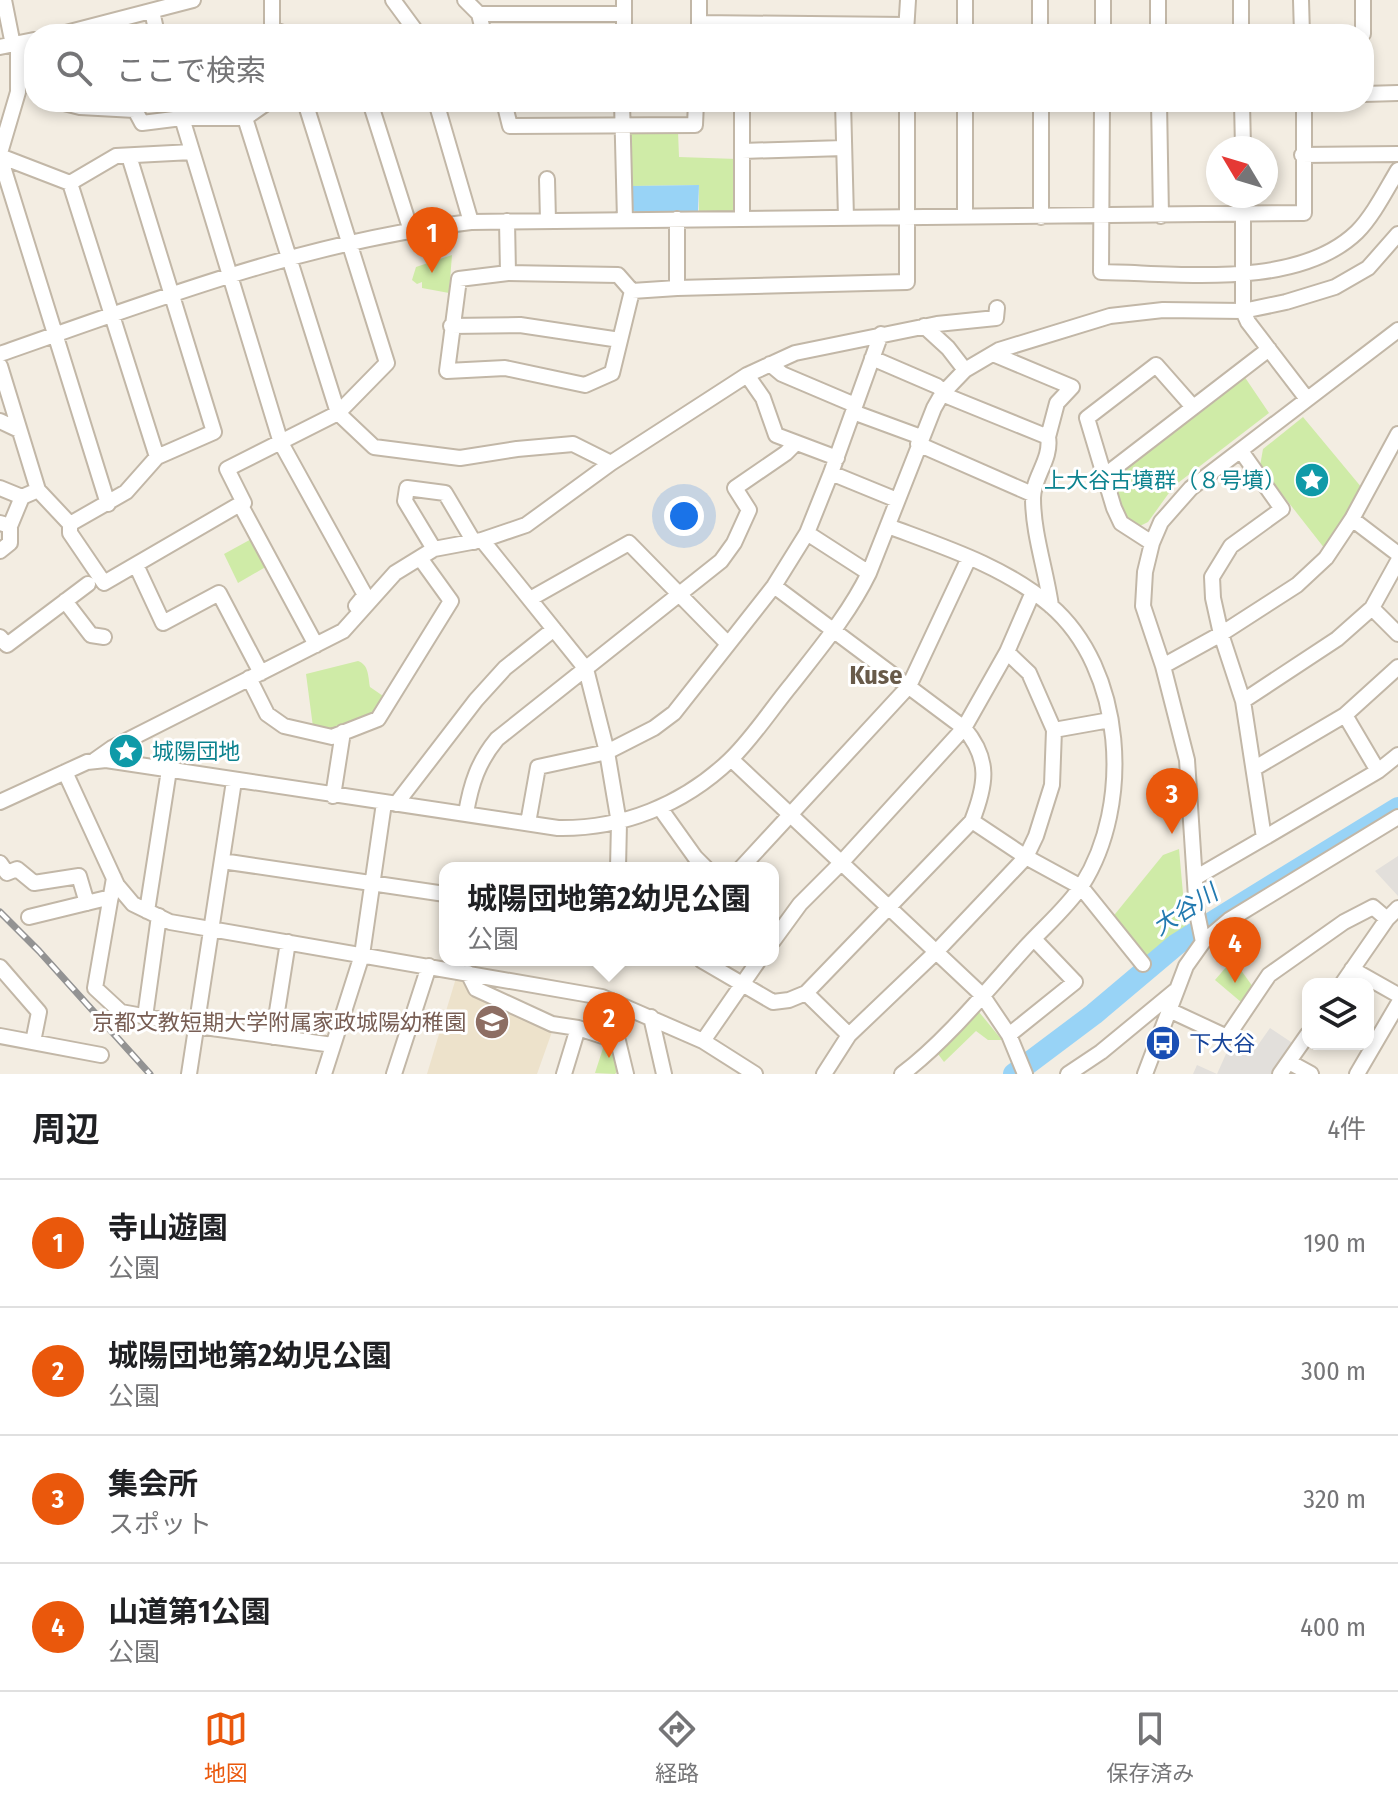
<!DOCTYPE html>
<html lang="ja">
<head>
<meta charset="utf-8">
<style>
  :root { --surface:#fff; --page:#f6f6f6; --text:#202124; --muted:#757577; --line:#e0e0e0; --accent:#ea580c }
  body { margin:0; font-family:"Fira Sans Condensed","Noto Sans JP",sans-serif; background:var(--page); color:var(--text) }
  .controls { position:absolute; right:24px; bottom:24px; display:grid; overflow:hidden; border-radius:16px; box-shadow:0 4px 12px #0003 }
  .controls button { width:72px; height:72px; display:grid; place-items:center; padding:0; border:0; border-bottom:2px solid var(--line); background:var(--surface); color:var(--text); font:40px sans-serif }
  .compass { position:absolute; left:1206px; top:136px; width:72px; height:72px; border-radius:50%; background:var(--surface); box-shadow:0 4px 12px #0003; rotate:308deg }
  .you { position:absolute; left:684px; top:516px; width:28px; height:28px; margin:-20px; border:6px solid #fff; border-radius:50%; background:#1a73e8; box-shadow:0 0 0 12px #1a73e833 }
  .badge { display:grid; place-items:center; width:52px; height:52px; border-radius:50%; background:var(--accent); color:#fff; font-size:26px; font-weight:700 }
  .pin { position:absolute; translate:-50% -66px; filter:drop-shadow(0 2px 4px #0008) }
  .pin::after { content:''; position:absolute; top:42px; width:28px; height:24px; background:inherit; clip-path:polygon(0 0,100% 0,50% 100%) }
  .popup { position:absolute; left:439px; top:862px; width:340px; height:104px; box-sizing:border-box; display:grid; place-content:center; border-radius:16px; background:var(--surface); filter:drop-shadow(0 2px 6px #0005); font-size:26px; white-space:nowrap; color:var(--muted) }
  .popup b { font-size:30px; color:var(--text) }
  .popup::after { content:''; position:absolute; left:50%; top:100%; margin-left:-16px; border:16px solid transparent; border-top-color:var(--surface) }
  .list { margin:0; padding:0; list-style:none }
  h2 { display:flex; justify-content:space-between; align-items:center; height:104px; margin:0; padding:0 32px; font-size:34px }
  h2 small { font-size:26px; font-weight:400; color:var(--muted) }
  .list li { display:grid; grid-template-columns:52px 1fr auto; gap:24px; align-items:center; box-sizing:border-box; height:128px; padding:0 32px; border-top:2px solid var(--line) }
  .list b { display:block; font-size:30px; white-space:nowrap }
  .list p { margin:0; font-size:26px; white-space:nowrap; color:var(--muted) }
  .list em { font-size:26px; font-style:normal; color:var(--muted) }
  .icon { flex:none; width:44px; height:44px; fill:none; stroke:currentColor; stroke-width:2; stroke-linecap:round; stroke-linejoin:round }
  .map { position:relative; flex:none; width:1398px; height:1074px; overflow:hidden }
  .search { position:absolute; background:var(--surface); box-shadow:0 4px 12px #0003; left:24px; right:24px; top:24px; height:88px; display:flex; align-items:center; gap:20px; box-sizing:border-box; padding:0 28px; border-radius:32px; color:var(--muted); font-size:30px }
  .sheet { height:616px; background:var(--surface) }
  nav { display:flex; justify-content:space-around; align-items:center; box-sizing:border-box; height:112px; border-top:2px solid var(--line); background:var(--surface); font-size:22px; color:var(--muted) }
  nav a { display:grid; justify-items:center; gap:4px }
  nav .on { color:var(--accent) }
  .map>svg:first-child { display:block }
</style>
</head>
<body>
<div class="map">
<svg width="1398" height="1074" viewBox="0 0 1398 1074">
  <rect width="100%" height="100%" fill="#f3ede2"/>
  <!-- education -->
  <path fill="#ede2cb" d="M456,978L461,979L472,992L553,1029L537,1074H427Z"/>
  <!-- green -->
  <path fill="#cfeba7" d="M633,131H678L679,157L737,159V206L731,214L699,212V185L632,186L629,135Z
    M452,255L449,293L422,288V282L417,284L412,280L416,267Z
    M1244,376L1269,413L1174,486L1148,522L1136,528L1124,518L1113,484L1116,477Z
    M1303,417L1362,488L1344,522L1325,549L1260,466L1263,449Z
    M255,537L269,565L238,583L224,554Z
    M358,661C369,665 368,676 370,687L386,698L375,716L331,733L313,727L306,674Z
    M1179,849L1186,927L1144,958L1111,919L1163,855Z
    M1233,959L1253,987L1241,1002L1215,980Z
    M979,1012L1002,1040H988L976,1031L944,1062L938,1054Z
    M605,1042L616,1049L621,1067L615,1074L595,1073Z"/>
  <!-- parking -->
  <path fill="#e2dfdb" d="M1398,856V896L1375,871Z
    M1270,1028L1294,1044L1272,1074H1193L1197,1065L1217,1074L1230,1045L1251,1055Z"/>
  <!-- water -->
  <path fill="#98d3f6" d="M699,185L698,212L639,214L631,209L632,186Z"/>
  <g fill="none" stroke-linecap="round" stroke-linejoin="round">
    <!-- river -->
    <path stroke="#98d3f6" stroke-width="22" d="M1014,1074L1094,1014L1177,944L1398,808"/>
    <!-- minor casing -->
    <g stroke="#c2b7a7" stroke-width="18">
      <path id="minor" d="M4,0L13,45
        M272,0V29L285,34
        M393,0L418,34
        M465,0L479,14
        M624,0V34
        M965,0V34
        M1040,0V34
        M1158,0V34
        M1241,0V34
        M1301,0L1302,34
        M1363,0V34
        M152,11L157,34
        M699,23L906,25
        M906,32L908,0
        M62,34L193,0
        M484,34L479,14H624
        M699,34V0
        M1103,34V0
        M0,47L34,40
        M1364,94L1398,93
        M60,102L80,107L135,110L142,123L182,118H245L268,102
        M305,102L387,363L338,413L227,469L244,503L240,504L316,645
        M370,102L411,231
        M436,102L471,222
        M504,102L510,126L695,125L696,102
        M622,102L625,220
        M843,102L846,218
        M965,102V216
        M1041,102V217
        M1102,102L1101,272C1177,273 1297,290 1357,232C1373,216 1386,190 1398,170
        M1159,102L1161,216
        M1242,102L1243,148
        M182,118L281,443L365,595L356,606
        M245,118L338,413L374,447L460,458L517,449L573,444L611,463
        M742,151L844,148
        M0,153L18,92V43
        M1302,155L1398,154
        M0,156L70,183
        M0,157L108,504
        M547,179L548,221
        M70,183L157,457
        M70,183L116,156L192,152
        M1243,196V311L1248,322L1307,399
        M742,218V102
        M677,219V288L907,282V102
        M507,221L508,273
        M632,291L618,275L508,273L459,279L447,371L505,368L585,385L612,373L632,291L677,288
        M451,326L520,325L620,340
        M924,326L948,348L965,370
        M0,354C155,300 307,241 471,222L1304,213V102
        M993,354L1072,387L1057,403L1048,437
        M872,358L937,386L944,392
        M770,364L782,374L855,405
        M0,366L38,490L70,524L126,492L157,457L214,432L129,156
        M747,375L763,398L776,435L837,458
        M942,394L1048,437C1052,459 1033,477 1033,498C1033,534 1046,570 1051,606
        M853,412L921,437
        M0,421L19,430
        M918,444L1032,494
        M831,473L897,500
        M1104,476L1269,349
        M0,488L22,497
        M1352,519L1398,554
        M0,523L10,526L22,497L38,490
        M70,524V533L104,583L240,504
        M888,526C944,547 1004,566 1050,605C1125,669 1133,805 1082,885C1067,908 1043,928 1025,948C988,989 945,1042 902,1074
        M807,533L869,573
        M482,540L586,669L607,752L619,823L618,868
        M1152,543L1121,523L1114,508L1087,418L1156,365L1193,407
        M434,549L405,501L407,488L445,493L474,542
        M0,551L10,543V526
        M136,565L163,623L219,593L261,673
        M530,599L629,543L728,644
        M65,601L91,635L104,637
        M1372,608L1398,634
        M0,637L7,645L88,584
        M1163,666L1221,634L1297,585L1326,558L1352,519L1398,434
        M249,678L267,714L284,726L332,737L378,719L451,601L420,558
        M1243,701L1337,639L1372,608L1398,561
        M1345,715L1378,771
        M1054,730L1110,720
        M731,759L982,995L1009,1035L1025,1074
        M95,760L112,748L343,631L395,573L434,549L482,540L526,525L611,463L747,375L795,353L937,324L996,318L997,308
        M1255,768L1345,715L1398,667
        M65,772L117,885L133,904L170,922L602,997L703,1041L755,1074
        M333,796L343,732
        M0,802L87,762L106,760L558,828C622,829 683,805 730,760C753,738 772,708 792,684C820,648 849,614 869,573L934,408L942,394L965,370L999,350L1110,316L1163,310L1243,311L1286,302L1335,287L1368,268L1398,234
        M396,804L476,700L505,668L554,629
        M660,808L695,857L706,868
        M466,813C471,784 478,762 497,739L721,561L734,543L749,510L735,488L786,453L796,443
        M972,821L1026,857L1081,887L1143,964
        M528,823L538,767L607,752L654,728L674,713L774,586L807,533L831,473L881,334
        M1264,838L1378,771L1398,755
        M222,861L445,894
        M0,863L7,873L17,869L34,883L79,876L87,903
        M741,868L909,686L969,558
        M114,878L95,988L121,1012L197,1026L333,1045
        M1195,878L1264,838L1243,701L1221,634L1213,598L1212,577L1231,546L1282,509L1241,451
        M147,911L169,770
        M29,917L111,897
        M773,941L800,904L841,863L964,728L1007,652L1033,592
        M1203,942L1197,913L1187,760L1163,666L1143,606L1145,572L1152,543L1161,522L1191,488L1398,330
        M701,960L773,1002L789,1000L806,993L972,821C986,785 991,760 964,728L774,586
        M0,967L39,1012L33,1042
        M1352,969L1398,995
        M468,973L476,989L552,1024L578,1028L564,1074
        M1342,984L1387,919L1398,908
        M806,993L849,1035
        M1169,1010L1227,1037L1269,975L1344,922L1373,907L1387,919
        M145,1017L159,916
        M651,1017L664,1074
        M578,1028L618,1041L626,1074
        M1009,1035L1075,982L1034,939
        M0,1036L101,1055
        M273,1037L288,942
        M703,1041L759,960
        M1289,1062L1311,1074
        M189,1074L234,781
        M324,1074L362,955L384,803
        M394,1074L429,966
        M824,1074L849,1035L936,952L1026,857L1036,836L1052,785L1054,730L1029,673L1007,652
        M1068,1074L1101,1052L1175,991
        M1145,1074L1186,966L1203,942L1229,920L1398,817
        M1280,1074L1308,1034
        M1357,1074L1398,1004"/>
    </g>
    <!-- minor -->
    <use href="#minor" stroke="#fff" stroke-width="14"/>
    <!-- rail casing -->
    <g stroke="#939393" stroke-width="7">
      <path id="rail" d="M0,912L39,951L150,1074"/>
    </g>
    <!-- rail -->
    <use href="#rail" stroke="#fff" stroke-width="4" stroke-dasharray="12" stroke-linecap="butt"/>
  </g>
  <!-- icons -->
  <defs>
    <g id="sight-disc" transform="scale(1.8)"><circle r="9.5" fill="#0f9aa8" stroke="#fff"/><path d="M0-6L1.8-2.2L6-1.7L2.9 1.2L3.7 5.4L0 3.3L-3.7 5.4L-2.9 1.2L-6-1.7L-1.8-2.2Z" fill="#fff"/></g>
    <g id="school-disc" transform="scale(1.8)"><circle r="9.5" fill="#8d6e63" stroke="#fff"/><path d="M0-5L7-2L0 1L-7-2ZM-4 1L0 2.5L4 1V4Q0 6-4 4Z" fill="#fff"/></g>
    <g id="bus-disc" transform="scale(1.8)"><circle r="9.5" fill="#1a4fb4" stroke="#fff"/><path d="M-5-6H5V4H4V6H2V4H-2V6H-4V4H-5ZM-3.5-4V0h7V-4ZM-3.5 1.2v1.5H-2V1.2ZM2 1.2v1.5H3.5V1.2Z" fill="#fff"/></g>
  </defs>
  <g fill-rule="evenodd">
    <use href="#sight-disc" x="1312" y="480"/>
    <use href="#sight-disc" x="126" y="751"/>
    <use href="#school-disc" x="492" y="1022"/>
    <use href="#bus-disc" x="1163" y="1043"/>
  </g>
  <g text-anchor="middle" dominant-baseline="central" stroke-width="6" stroke-linejoin="round" paint-order="stroke">
    <!-- culture labels -->
    <g font-size="22" fill="#0d838f" stroke="#fff" text-anchor="end">
      <text x="1286" y="480">上大谷古墳群（８号墳）</text>
      <text x="152" y="751" text-anchor="start">城陽団地</text>
    </g>
    <!-- education labels -->
    <g font-size="22" fill="#785e54" stroke="#fff" text-anchor="end">
      <text x="466" y="1022">京都文教短期大学附属家政城陽幼稚園</text>
    </g>
    <!-- transit labels -->
    <g font-size="22" fill="#164399" stroke="#fff" text-anchor="start">
      <text x="1189" y="1043">下大谷</text>
    </g>
    <!-- water labels -->
    <g font-size="24" font-style="italic" fill="#237ab0" stroke="#fff">
      <text transform="translate(1185 910) rotate(-33)">大谷川</text>
    </g>
    <!-- quarter labels -->
    <g font-size="26" font-weight="bold" fill="#685a49" stroke="#fff">
      <text x="876" y="675">Kuse</text>
    </g>
  </g>
</svg>
<div class="controls">
<button><svg class="icon" aria-label="layers" viewBox="0 0 24 24"><path d="M12 4l9 5-9 5-9-5zM3 14l9 5 9-5"/></svg></button>
</div>
<svg class="compass" viewBox="-18 -18 36 36"><path d="M0-13l5 13h-10z" fill="#e53935"/><path d="M0 13l5-13h-10z" fill="#757577"/></svg>
<div class="you"></div>
<div class="pin badge" style="left:432px;top:273px">1</div>
<div class="pin badge" style="left:609px;top:1058px">2</div>
<div class="popup"><b>城陽団地第2幼児公園</b>公園</div>
<div class="pin badge" style="left:1172px;top:834px">3</div>
<div class="pin badge" style="left:1235px;top:983px">4</div>
<div class="search"><svg class="icon" aria-label="search" viewBox="0 0 24 24"><circle cx="10" cy="10" r="6"/><path d="M15 15l6 6"/></svg>ここで検索</div>
</div>
<section class="sheet">
<h2>周辺<small>4件</small></h2>
<ul class="list">
<li><span class="badge">1</span><div><b>寺山遊園</b><p>公園</p></div><em>190 m</em></li>
<li><span class="badge">2</span><div><b>城陽団地第2幼児公園</b><p>公園</p></div><em>300 m</em></li>
<li><span class="badge">3</span><div><b>集会所</b><p>スポット</p></div><em>320 m</em></li>
<li><span class="badge">4</span><div><b>山道第1公園</b><p>公園</p></div><em>400 m</em></li>
</ul>
</section>
<nav>
<a class="on"><svg class="icon" aria-label="map" viewBox="0 0 24 24"><path d="M3 6l6-2 6 2 6-2v14l-6 2-6-2-6 2zM9 4v14M15 6v14"/></svg>地図</a>
<a><svg class="icon" aria-label="directions" viewBox="0 0 24 24"><path d="M12 3l9 9-9 9-9-9zM9 14v-3h6M13 9l2 2-2 2"/></svg>経路</a>
<a><svg class="icon" aria-label="saved" viewBox="0 0 24 24"><path d="M7 4h10v16l-5-4-5 4z"/></svg>保存済み</a>
</nav>
</body>
</html>
